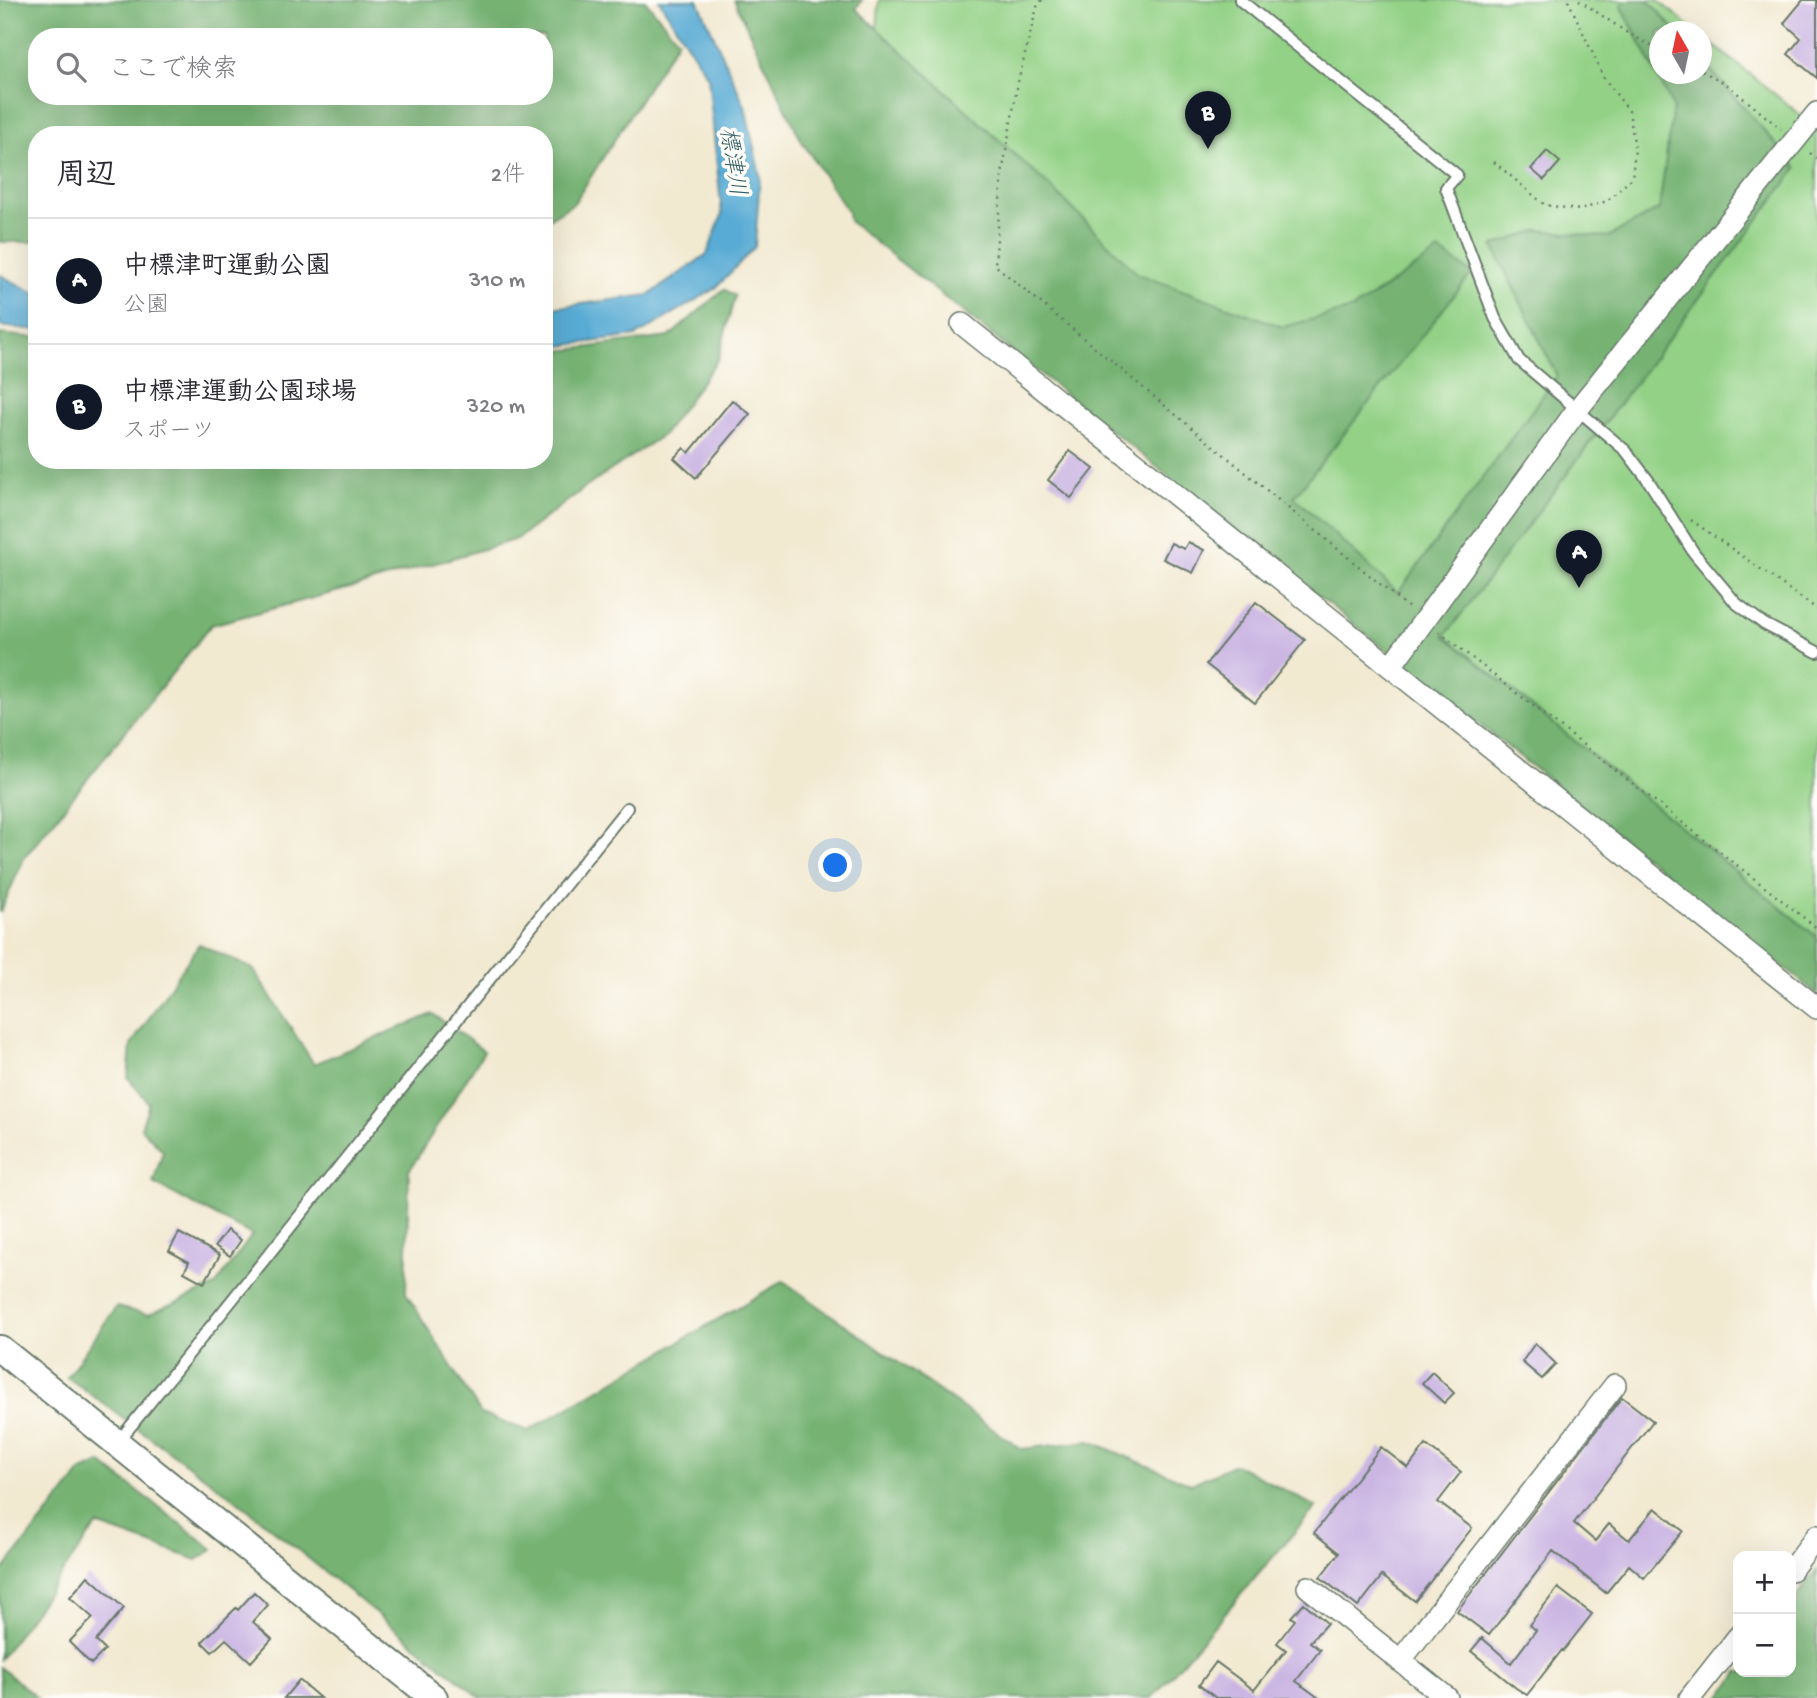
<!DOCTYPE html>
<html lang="ja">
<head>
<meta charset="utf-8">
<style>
  :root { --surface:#fff; --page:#f2f2f3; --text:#2b2b33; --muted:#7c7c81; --line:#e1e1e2; --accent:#111827 }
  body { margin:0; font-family:"Gochi Hand","Klee One",sans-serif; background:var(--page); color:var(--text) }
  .controls { position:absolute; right:21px; bottom:21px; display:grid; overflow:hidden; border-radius:14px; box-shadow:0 7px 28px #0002 }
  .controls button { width:63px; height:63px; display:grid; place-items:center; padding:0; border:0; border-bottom:2px solid var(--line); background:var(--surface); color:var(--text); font:35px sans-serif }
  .compass { position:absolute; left:1649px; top:21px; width:63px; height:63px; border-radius:50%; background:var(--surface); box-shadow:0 7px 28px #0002; rotate:351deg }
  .you { position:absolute; left:836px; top:866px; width:24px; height:24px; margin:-18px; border:5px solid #fff; border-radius:50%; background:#1a73e8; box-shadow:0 0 0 10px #1a73e833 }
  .badge { display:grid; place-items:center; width:46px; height:46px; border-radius:50%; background:var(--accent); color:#fff; font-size:23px; font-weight:700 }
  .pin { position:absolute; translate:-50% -58px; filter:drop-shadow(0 2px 4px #0008) }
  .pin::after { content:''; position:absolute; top:37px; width:24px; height:21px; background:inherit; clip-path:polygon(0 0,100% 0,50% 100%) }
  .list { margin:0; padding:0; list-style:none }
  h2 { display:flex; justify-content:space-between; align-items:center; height:91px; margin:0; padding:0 28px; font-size:30px }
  h2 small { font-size:23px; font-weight:400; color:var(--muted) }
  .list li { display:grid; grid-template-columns:46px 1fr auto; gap:21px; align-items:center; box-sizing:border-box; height:126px; padding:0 28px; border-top:2px solid var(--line) }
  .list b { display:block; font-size:26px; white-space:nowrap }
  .list p { margin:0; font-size:23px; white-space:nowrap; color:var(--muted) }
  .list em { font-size:23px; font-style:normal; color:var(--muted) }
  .icon { flex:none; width:38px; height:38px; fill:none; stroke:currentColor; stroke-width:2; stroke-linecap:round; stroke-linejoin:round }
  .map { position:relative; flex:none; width:1817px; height:1698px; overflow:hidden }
  .search { position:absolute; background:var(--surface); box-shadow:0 7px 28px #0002; left:28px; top:28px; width:525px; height:77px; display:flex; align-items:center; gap:18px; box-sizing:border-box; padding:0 24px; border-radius:28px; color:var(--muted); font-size:26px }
  .panel { position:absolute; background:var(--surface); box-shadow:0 7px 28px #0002; left:28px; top:126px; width:525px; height:343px; border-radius:28px }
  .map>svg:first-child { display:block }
</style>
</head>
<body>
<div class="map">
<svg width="1817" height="1698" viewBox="0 0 1817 1698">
  <rect width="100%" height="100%" fill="#fdfcf7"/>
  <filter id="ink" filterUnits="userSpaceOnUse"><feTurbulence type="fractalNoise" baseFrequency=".0143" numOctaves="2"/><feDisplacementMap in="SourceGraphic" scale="14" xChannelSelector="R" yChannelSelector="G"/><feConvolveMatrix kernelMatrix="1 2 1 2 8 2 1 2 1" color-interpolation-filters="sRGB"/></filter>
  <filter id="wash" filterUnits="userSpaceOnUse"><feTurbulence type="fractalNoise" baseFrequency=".00686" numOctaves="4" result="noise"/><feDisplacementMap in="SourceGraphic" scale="28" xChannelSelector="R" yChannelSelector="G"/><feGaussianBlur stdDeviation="1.57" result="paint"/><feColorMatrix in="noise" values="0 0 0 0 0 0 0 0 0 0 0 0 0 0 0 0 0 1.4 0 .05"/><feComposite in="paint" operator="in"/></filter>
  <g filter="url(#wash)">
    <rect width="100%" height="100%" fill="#f2e9d1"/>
    <!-- green -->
    <path fill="#93d186" stroke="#59875d" stroke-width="2" d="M879,0H1657L1696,31L1660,32V74H1702V36L1817,128V969L866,207Z"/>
    <!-- forest -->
    <path fill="#76b373" stroke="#4a7854" stroke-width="2" fill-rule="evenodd" d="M0,0H645L678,40L574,203L544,222V135H37V242H0ZM37,37H544V96H37Z
      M734,0H862L856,9L1059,195L1138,274L1283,327L1353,309L1439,251L1472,273L1294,497L1398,593L1557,376L1493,246L1539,230L1608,237L1659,209L1673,107L1621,5L1624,0H1648L1676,31L1660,32V74H1702V60L1797,168L1445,636L1817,937V994L849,221L848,212L801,140Z
      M724,289L735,296L718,359L664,434L586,487L517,539L358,586L211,625L24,858L0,913V334L37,338V460H544V353L669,337Z
      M199,944L253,969L314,1064L433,1014L484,1051L409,1171L406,1293L481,1414L528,1431L783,1281L1021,1449L1090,1441L1191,1484L1235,1464L1316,1507L1152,1698H481L235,1499L67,1377L116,1307L148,1315L215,1286L252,1235L153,1183L163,1151L141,1128L149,1103L128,1078L131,1045Z
      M101,1463L213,1549L197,1560L97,1525L0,1659V1574L82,1471Z
      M1817,1570V1698H1720L1739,1672H1791V1604Z
      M0,1667L37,1698H0Z"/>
    <!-- water -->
    <path fill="#59abd4" stroke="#3c7484" stroke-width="2" d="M659,0H698L745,106L760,176L755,247L716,288L636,336L544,348V309L649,295L707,254L722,215L708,77Z
      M0,275L37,294V330L0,326Z"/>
    <g id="blocks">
      <!-- building -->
      <path fill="#cbb6e3" d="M1803,0H1817V78L1788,54L1801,38L1784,23Z
        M1547,151L1560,162L1544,180L1531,169Z
        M732,400L750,414L696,478L674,458L684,448L689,453Z
        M1070,451L1094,469L1071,498L1048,480Z
        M1188,542L1204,550L1193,573L1163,559L1171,543L1184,549Z
        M1256,602L1305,640L1255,703L1206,664Z
        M227,1230L241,1240L230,1256L215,1246Z
        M179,1233L220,1255L204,1283L184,1272L189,1262L169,1251Z
        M1535,1343L1556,1364L1542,1379L1522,1362Z
        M1432,1372L1454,1393L1444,1403L1422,1383Z
        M1622,1397L1653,1421L1574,1523L1595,1541L1609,1524L1629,1540L1655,1508L1683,1531L1644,1578L1629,1565L1606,1593L1553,1551L1489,1635L1457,1611Z
        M1426,1445L1461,1472L1438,1502L1472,1528L1415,1601L1382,1576L1358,1607L1320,1577L1339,1553L1314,1533L1381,1447L1408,1468Z
        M88,1576L124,1608L96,1641L105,1650L91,1664L69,1642L93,1618L70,1597Z
        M1558,1588L1592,1614L1563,1651L1562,1650L1527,1695L1516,1688L1471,1651L1482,1638L1511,1663L1536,1630L1529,1625Z
        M254,1592L268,1605L253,1622L272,1639L251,1662L226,1639L212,1652L202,1642L236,1608L238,1610Z
        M1304,1603L1327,1623L1310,1642L1320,1650L1296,1681L1319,1698H1216L1199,1685L1216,1662L1254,1690L1286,1650L1277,1643L1295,1620L1291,1617Z
        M299,1680L320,1698H284Z"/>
    </g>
  </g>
  <g filter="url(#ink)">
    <use href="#blocks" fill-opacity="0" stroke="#69796b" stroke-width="2"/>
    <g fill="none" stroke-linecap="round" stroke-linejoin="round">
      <!-- service casing -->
      <g stroke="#69796b" stroke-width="14">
        <path id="service" d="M1240,0L1457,175L1446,188L1495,318L1519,360L1626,451L1648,480L1694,553L1736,603L1764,624L1817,652
          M118,1442L627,808"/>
      </g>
      <!-- minor casing -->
      <g stroke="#69796b" stroke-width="24">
        <path id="minor" d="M962,324L1817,1008
          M1391,666L1577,410L1817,113
          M1791,1570L1817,1536
          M1308,1587L1447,1698
          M1400,1661L1615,1385
          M1690,1698L1738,1637"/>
      </g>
      <!-- tertiary casing -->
      <g stroke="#69796b" stroke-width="30">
        <path id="tertiary" d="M0,1349L434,1698"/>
      </g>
      <!-- path -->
      <path stroke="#69796b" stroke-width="2.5" stroke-dasharray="2 5" stroke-linecap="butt" d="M1042,0L1037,7L1018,82L1002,174L995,265L1409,608
        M1579,0L1626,32L1660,50
        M1702,71L1725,83L1781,129
        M1810,153L1817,158
        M1494,162L1545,205L1580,210L1607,201L1632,178L1635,149L1629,111L1604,78L1568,0
        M1691,520L1817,609
        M1439,632L1817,928"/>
      <!-- service -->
      <use href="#service" stroke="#fff" stroke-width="10"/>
      <!-- minor -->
      <use href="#minor" stroke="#fff" stroke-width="21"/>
      <!-- tertiary -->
      <use href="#tertiary" stroke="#fff" stroke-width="26"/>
    </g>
  </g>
  <g text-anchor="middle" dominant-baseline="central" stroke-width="7" stroke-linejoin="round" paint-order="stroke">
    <!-- water labels -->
    <g font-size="23" font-style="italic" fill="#305e64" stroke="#fdfcf7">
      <text transform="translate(731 162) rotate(81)">標津川</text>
    </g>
  </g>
</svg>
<div class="controls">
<button>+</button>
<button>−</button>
</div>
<svg class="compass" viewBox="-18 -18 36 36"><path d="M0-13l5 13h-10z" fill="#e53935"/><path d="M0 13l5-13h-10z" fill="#7c7c81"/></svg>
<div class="you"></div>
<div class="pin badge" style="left:1579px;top:588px">A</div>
<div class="pin badge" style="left:1208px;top:149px">B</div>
<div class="search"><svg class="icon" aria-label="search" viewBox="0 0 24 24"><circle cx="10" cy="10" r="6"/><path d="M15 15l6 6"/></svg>ここで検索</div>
<section class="panel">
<h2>周辺<small>2件</small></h2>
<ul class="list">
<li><span class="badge">A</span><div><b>中標津町運動公園</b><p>公園</p></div><em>310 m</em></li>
<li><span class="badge">B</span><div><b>中標津運動公園球場</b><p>スポーツ</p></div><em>320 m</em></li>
</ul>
</section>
</div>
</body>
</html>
